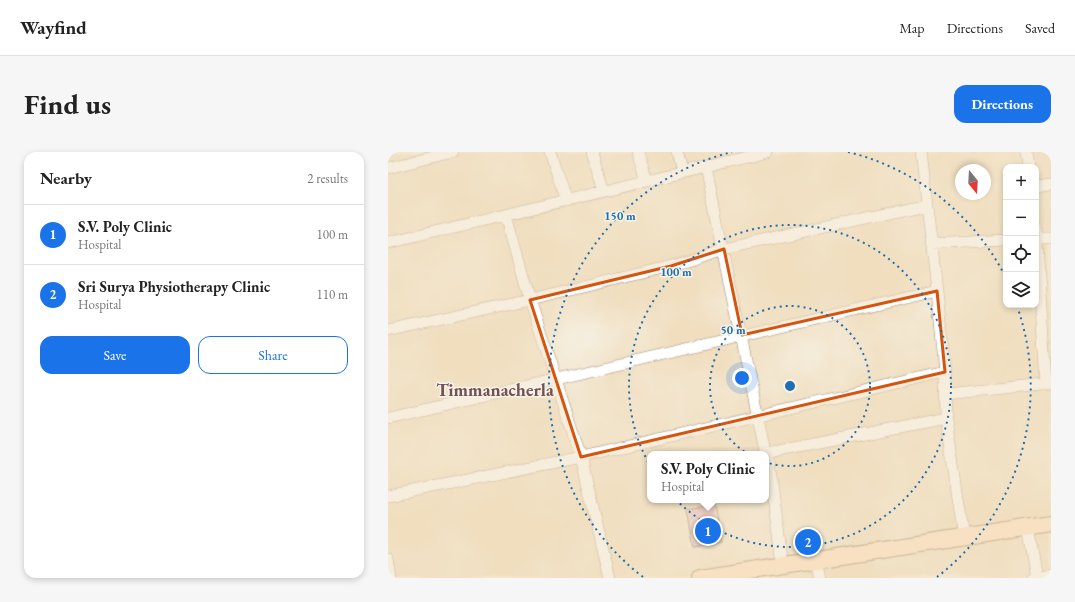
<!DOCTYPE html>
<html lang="en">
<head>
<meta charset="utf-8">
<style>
  :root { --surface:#fff; --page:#f6f6f6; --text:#222; --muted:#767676; --line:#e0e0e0; --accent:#1a73e8 }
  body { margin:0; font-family:"EB Garamond",serif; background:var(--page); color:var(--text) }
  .controls { position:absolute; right:12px; top:12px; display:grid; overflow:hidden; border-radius:8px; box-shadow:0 2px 6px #0003 }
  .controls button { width:36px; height:36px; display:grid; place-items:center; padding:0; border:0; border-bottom:1px solid var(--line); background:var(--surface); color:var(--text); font:20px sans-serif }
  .compass { position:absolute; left:567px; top:12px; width:36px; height:36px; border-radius:50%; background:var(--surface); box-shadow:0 2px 6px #0003; rotate:162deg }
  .you { position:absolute; left:354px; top:226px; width:14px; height:14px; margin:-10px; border:3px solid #fff; border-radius:50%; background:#1a73e8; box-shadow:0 0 0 6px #1a73e833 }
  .badge { display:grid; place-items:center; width:26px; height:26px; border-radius:50%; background:var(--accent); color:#fff; font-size:13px; font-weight:700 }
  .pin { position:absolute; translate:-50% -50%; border:2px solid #fff; box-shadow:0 1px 4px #0006 }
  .popup { position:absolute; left:259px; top:299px; width:122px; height:52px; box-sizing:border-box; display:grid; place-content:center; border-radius:8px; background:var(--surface); filter:drop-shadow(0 1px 3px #0005); font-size:13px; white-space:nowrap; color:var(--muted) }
  .popup b { font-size:15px; color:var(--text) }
  .popup::after { content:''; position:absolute; left:50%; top:100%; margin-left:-8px; border:8px solid transparent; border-top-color:var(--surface) }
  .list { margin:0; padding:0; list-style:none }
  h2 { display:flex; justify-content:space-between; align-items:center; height:52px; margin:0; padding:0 16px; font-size:17px }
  h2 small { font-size:13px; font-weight:400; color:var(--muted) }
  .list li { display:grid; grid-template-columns:26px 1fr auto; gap:12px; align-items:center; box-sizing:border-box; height:60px; padding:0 16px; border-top:1px solid var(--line) }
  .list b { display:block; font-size:15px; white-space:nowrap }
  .list p { margin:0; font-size:13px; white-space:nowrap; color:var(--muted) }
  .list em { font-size:13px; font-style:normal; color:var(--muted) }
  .actions { display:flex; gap:8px; padding:12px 16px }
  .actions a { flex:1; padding:9px 0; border:1px solid var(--accent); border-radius:12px; text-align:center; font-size:14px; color:var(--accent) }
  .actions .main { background:var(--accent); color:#fff }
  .icon { flex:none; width:22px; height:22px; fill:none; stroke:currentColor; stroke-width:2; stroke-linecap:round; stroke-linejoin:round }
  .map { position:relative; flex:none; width:663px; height:426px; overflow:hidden; border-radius:12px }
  header { display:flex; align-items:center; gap:24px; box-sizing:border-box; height:56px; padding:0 20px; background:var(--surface); border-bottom:1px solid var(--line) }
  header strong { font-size:19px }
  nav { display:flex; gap:22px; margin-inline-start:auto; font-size:14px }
  .intro { display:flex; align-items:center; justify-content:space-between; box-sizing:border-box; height:96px; padding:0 24px }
  h1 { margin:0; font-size:28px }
  .button { padding:10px 18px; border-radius:12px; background:var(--accent); color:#fff; font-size:14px; font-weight:700 }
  main { display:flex; gap:24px; padding:0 24px }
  aside { flex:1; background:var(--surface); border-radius:12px; box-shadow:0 2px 6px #0003 }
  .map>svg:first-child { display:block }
</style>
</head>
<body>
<header>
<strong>Wayfind</strong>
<nav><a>Map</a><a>Directions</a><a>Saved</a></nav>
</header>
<div class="intro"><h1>Find us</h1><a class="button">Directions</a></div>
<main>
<aside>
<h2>Nearby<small>2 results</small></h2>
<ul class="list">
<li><span class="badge">1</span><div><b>S.V. Poly Clinic</b><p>Hospital</p></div><em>100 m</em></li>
<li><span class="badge">2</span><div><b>Sri Surya Physiotherapy Clinic</b><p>Hospital</p></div><em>110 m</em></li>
</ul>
<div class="actions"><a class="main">Save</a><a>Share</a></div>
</aside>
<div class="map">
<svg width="663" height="426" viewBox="0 0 663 426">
  <rect width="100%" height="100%" fill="#f7f3e8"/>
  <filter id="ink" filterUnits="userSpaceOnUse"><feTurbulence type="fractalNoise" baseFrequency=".025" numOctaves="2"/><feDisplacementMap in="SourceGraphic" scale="8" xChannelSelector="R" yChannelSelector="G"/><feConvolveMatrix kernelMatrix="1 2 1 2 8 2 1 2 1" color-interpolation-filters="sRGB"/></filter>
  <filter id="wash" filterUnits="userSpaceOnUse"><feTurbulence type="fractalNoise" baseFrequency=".012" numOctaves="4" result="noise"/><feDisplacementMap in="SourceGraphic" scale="16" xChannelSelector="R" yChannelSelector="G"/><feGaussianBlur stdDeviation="0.9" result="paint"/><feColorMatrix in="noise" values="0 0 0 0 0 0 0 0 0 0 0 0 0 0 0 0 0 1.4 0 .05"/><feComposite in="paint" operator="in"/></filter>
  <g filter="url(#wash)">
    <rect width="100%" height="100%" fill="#f0debf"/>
    <g id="blocks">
      <!-- building -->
      <path fill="#dd99b7" d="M326,353L333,390L307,395L300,357Z
        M426,381L428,396L409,398L408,383Z"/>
    </g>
  </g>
  <g filter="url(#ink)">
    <use href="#blocks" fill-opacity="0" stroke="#96846e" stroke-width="1"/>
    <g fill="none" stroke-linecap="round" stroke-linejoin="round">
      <!-- street casing -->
      <g stroke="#96846e" stroke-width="12">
        <path id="street" d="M162,0L178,49
          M204,0L216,39
          M250,0L259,29
          M289,0L294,21
          M533,0L549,139L557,220L558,266L576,386
          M638,0L640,15
          M318,15L377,299L380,301L385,300L558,266
          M0,16L65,0
          M648,34L663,32
          M118,63L142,148L193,305L222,426
          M648,77L658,232
          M648,87H663
          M0,91L380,0
          M543,92L618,88
          M0,179L142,148L283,114L336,97L538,53
          M558,242L663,231
          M0,266L549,139
          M380,301L395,413
          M0,344L193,305L557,220
          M640,376L649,425
          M0,407L3,426
          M428,408L432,426
          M645,426L663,423"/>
      </g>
      <!-- secondary casing -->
      <g stroke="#96846e" stroke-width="18">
        <path id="secondary" d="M312,426L663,372"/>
      </g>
      <!-- street -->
      <use href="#street" stroke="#fff" stroke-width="11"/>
      <!-- secondary -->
      <use href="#secondary" stroke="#ffe4c6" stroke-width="16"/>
    </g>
  </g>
  <!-- marked area -->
  <path d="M0 0H663V426H0ZM336,97L354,183L549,139L557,220L193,305L142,148L283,114Z" fill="#f0debf" fill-opacity=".55" fill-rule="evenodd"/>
  <path fill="none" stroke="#d7540e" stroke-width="3" stroke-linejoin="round" d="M336,97L354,183L549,139L557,220L193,305L142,148L283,114Z"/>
  <!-- distance rings -->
  <g fill="none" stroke="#1f6fb2" stroke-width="2" stroke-dasharray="2 4">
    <circle cx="402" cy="234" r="80"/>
    <circle cx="402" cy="234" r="161"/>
    <path d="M255 425A241 241 0 0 1 344 0M460 0A241 241 0 0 1 618 126M629 154A241 241 0 0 1 549 425"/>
  </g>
  <g text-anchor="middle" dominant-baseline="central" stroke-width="3" stroke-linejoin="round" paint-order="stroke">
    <!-- district labels -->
    <g font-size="18" font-weight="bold" fill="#745154" stroke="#f7f3e8">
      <text x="107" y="237">Timmanacherla</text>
    </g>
  </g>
  <circle cx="402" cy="234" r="6" fill="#1f6fb2" stroke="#f7f3e8" stroke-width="2"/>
  <g font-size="12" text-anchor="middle" font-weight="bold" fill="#1f6fb2" stroke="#f7f3e8" stroke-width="3" stroke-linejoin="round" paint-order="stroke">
    <text x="232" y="68">150 m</text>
    <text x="288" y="124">100 m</text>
    <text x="345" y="182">50 m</text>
  </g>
</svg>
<div class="controls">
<button>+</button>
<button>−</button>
<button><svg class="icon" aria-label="locate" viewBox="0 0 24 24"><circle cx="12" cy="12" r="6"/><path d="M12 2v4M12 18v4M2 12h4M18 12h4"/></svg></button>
<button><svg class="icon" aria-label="layers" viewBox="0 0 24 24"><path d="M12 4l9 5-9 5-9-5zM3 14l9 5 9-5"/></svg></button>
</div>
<svg class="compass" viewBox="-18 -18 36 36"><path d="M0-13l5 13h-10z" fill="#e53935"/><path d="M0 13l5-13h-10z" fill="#767676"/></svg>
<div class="you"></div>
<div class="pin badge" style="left:320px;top:379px">1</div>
<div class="popup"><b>S.V. Poly Clinic</b>Hospital</div>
<div class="pin badge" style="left:420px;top:390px">2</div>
</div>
</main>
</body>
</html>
